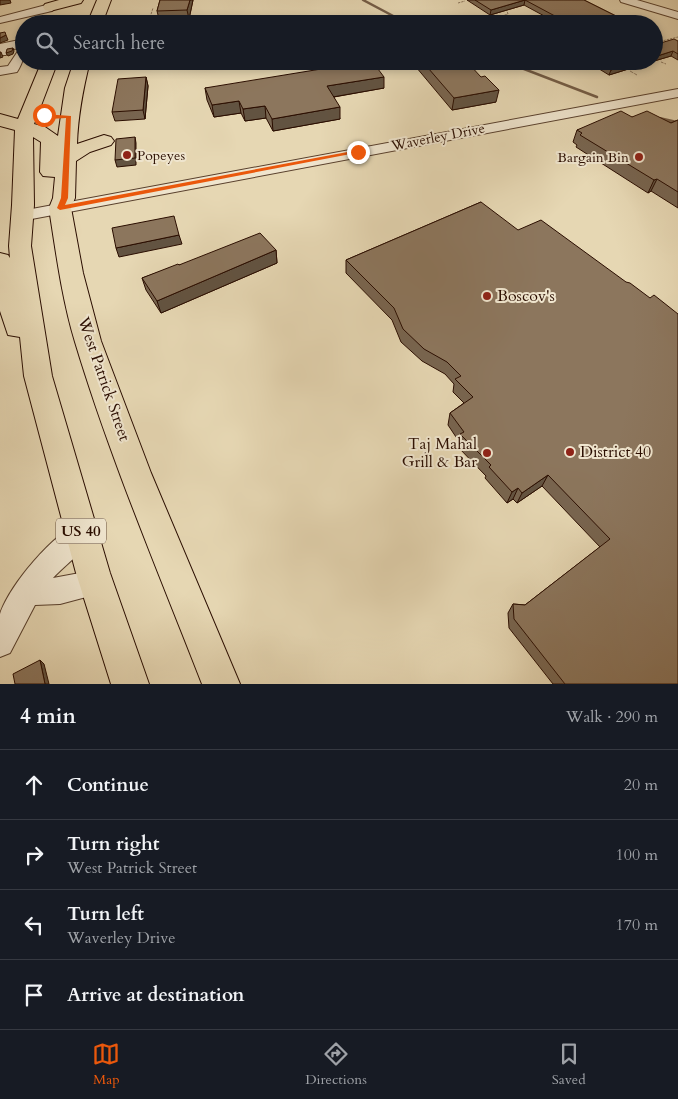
<!DOCTYPE html>
<html lang="en">
<head>
<meta charset="utf-8">
<style>
  :root { --surface:#171b24; --page:#242831; --text:#f1f3f6; --muted:#9ea1a6; --line:#363941; --accent:#ea580c }
  body { margin:0; font-family:Cardo,serif; background:var(--page); color:var(--text) }
  .stop { position:absolute; width:15px; height:15px; margin:-11px; border:4px solid #ea580c; border-radius:50%; background:#fff }
  .stop.end { background:#ea580c; border-color:#fff; box-shadow:0 1px 5px #0008 }
  .list { margin:0; padding:0; list-style:none }
  h2 { display:flex; justify-content:space-between; align-items:center; height:65px; margin:0; padding:0 20px; font-size:21px }
  h2 small { font-size:16px; font-weight:400; color:var(--muted) }
  .list li { display:grid; grid-template-columns:32px 1fr auto; gap:15px; align-items:center; box-sizing:border-box; height:70px; padding:0 20px; border-top:1px solid var(--line) }
  .list b { display:block; font-size:19px; white-space:nowrap }
  .list p { margin:0; font-size:16px; white-space:nowrap; color:var(--muted) }
  .list em { font-size:16px; font-style:normal; color:var(--muted) }
  .icon { flex:none; width:28px; height:28px; fill:none; stroke:currentColor; stroke-width:2; stroke-linecap:round; stroke-linejoin:round }
  .map { position:relative; flex:none; width:678px; height:684px; overflow:hidden }
  .search { position:absolute; background:var(--surface); box-shadow:0 2px 8px #0003; left:15px; right:15px; top:15px; height:55px; display:flex; align-items:center; gap:12px; box-sizing:border-box; padding:0 18px; border-radius:28px; color:var(--muted); font-size:19px }
  .sheet { height:345px; background:var(--surface) }
  nav { display:flex; justify-content:space-around; align-items:center; box-sizing:border-box; height:70px; border-top:1px solid var(--line); background:var(--surface); font-size:14px; color:var(--muted) }
  nav a { display:grid; justify-items:center; gap:2px }
  nav .on { color:var(--accent) }
  .map>svg:first-child { display:block }
</style>
</head>
<body>
<div class="map">
<svg width="678" height="684" viewBox="0 0 678 684">
  <rect width="100%" height="100%" fill="#e6d7b3"/>
  <filter id="stains"><feTurbulence type="fractalNoise" baseFrequency=".004" numOctaves="4"/><feColorMatrix values="0 0 0 0 .2 0 0 0 0 .09 0 0 0 0 .02 0 0 0 .5 -.17"/></filter>
  <radialGradient id="worn" r=".72"><stop offset=".6" stop-color="#630" stop-opacity="0"/><stop offset="1" stop-color="#630" stop-opacity=".3"/></radialGradient>
  <g fill="none" stroke-linecap="round" stroke-linejoin="round">
    <!-- stream-far1 -->
    <path stroke="#745d47" stroke-width="2.5" d="M363,0L397,18L393,21L396,24
      M503,61L597,97"/>
    <!-- stream -->
    <path stroke="#745d47" stroke-width="4" d="M660,119L678,123"/>
    <!-- minor casing -->
    <g stroke="#59402d" stroke-width="2">
      <path id="minor" d="M620,0H637L678,12V19L621,2Z
        M50,4L56,7L52,11L0,23V17Z
        M24,39C24,54 25,59 17,72L0,75V67L8,66L20,48L7,50L6,55H0V44Z
        M678,89V97L21,221L15,220L13,216L15,212L21,211Z
        M82,522L91,526L95,534C89,547 65,565 53,578L96,570L105,574L109,583L105,592L60,604L35,605L10,653L0,657C0,644 0,626 0,614C10,585 53,533 82,522Z"/>
    </g>
    <!-- major casing -->
    <g stroke="#2a0d00" stroke-width="2">
      <path id="major" d="M59,0H83L81,3L50,11L45,10L43,7L45,4Z
        M97,0H111L102,24H87Z
        M42,61H58L34,124L45,127L58,136L65,88L74,61H90C83,89 78,115 77,144L104,135L111,137L114,141L111,145L90,152L76,161L75,198L71,208L83,273L101,341L151,473L240,684H202C158,571 110,458 75,342C62,299 56,253 49,208L53,198L55,177L43,176L40,172L41,142L33,137L34,205L31,246L52,376L110,573L149,684H111L76,573L24,376L20,337L8,335L0,311V253L8,255L10,258L9,246L12,205L15,130L0,126V114L18,119Z"/>
    </g>
    <!-- path -->
    <path stroke="#2a0d00" stroke-width="1" stroke-dasharray="0.5 1" stroke-linecap="butt" d="M458,3L465,1
      M494,19L508,14L507,11
      M149,21L174,20
      M148,24L153,8
      M544,24L542,19L547,14
      M654,43L678,37
      M581,62L583,61
      M661,62L666,64
      M630,71L637,75"/>
    <!-- minor -->
    <use href="#minor" fill="#efe5ce" fill-rule="evenodd"/>
    <!-- major -->
    <use href="#major" fill="#e6d7b3" fill-rule="evenodd"/>
  </g>
  <!-- wall -->
  <path fill="#786550" stroke="#2a0d00" d="M160,0H193L189,19H159L157,11Z
    M467,0H584L626,21L625,24H559L524,5L490,15Z
    M678,41V60L671,56L654,61Z
    M411,61H454L496,102L452,110Z
    M599,61H654L609,75L596,67L597,62Z
    M146,77L148,86L145,119L115,121L112,112Z
    M205,88H384L334,97L340,119L273,131L266,118L245,121L241,113L214,117L207,100Z
    M632,117L671,123L678,120V208L651,191L648,193L576,147L577,145L573,142L577,130Z
    M481,202L678,684H553L509,628L508,613L513,604L525,605L600,547L542,486L517,503L513,499L507,503L485,478L486,476L457,446L458,440L448,425L450,413L464,403L453,392L454,384L445,374L422,361L401,342L392,320L346,273V260Z
    M276,250L277,263L161,313L146,290L142,278L179,265Z"/>
  <!-- shaded-wall -->
  <path fill="#625341" stroke="#2a0d00" d="M0,0H10L11,3L0,5Z
    M190,0H193L189,19L187,10Z
    M525,0L524,5L490,15L491,10Z
    M626,21L625,24H616Z
    M6,35L8,40L0,43V38Z
    M13,48L14,51L13,54L8,56L6,53Z
    M673,51L671,56L654,61V57Z
    M0,52H1L3,57L0,58Z
    M144,61H159V63L144,64Z
    M639,61H654L609,75L611,70Z
    M146,77L148,86L145,119L143,110Z
    M384,77V88L327,98V86Z
    M499,90L496,102L452,110L454,98Z
    M239,101L241,113L214,117L212,105Z
    M265,106L266,118L245,121L243,109Z
    M340,107V119L273,131L272,119Z
    M135,137L136,143V165L117,167L115,160Z
    M657,179L651,191L648,193L654,180Z
    M179,235L182,244L119,257L116,248Z
    M276,250L277,263L161,313L157,301Z
    M548,475L542,486L517,503L522,493Z
    M518,488L513,499L507,503L512,492Z
    M40,660L44,664L49,684H45Z"/>
  <!-- building -->
  <path fill="#8c765d" stroke="#2a0d00" d="M160,0H190L187,10L157,11Z
    M475,0H584L626,21L616,24H564L568,23L525,0L491,10Z
    M5,32L6,35L0,38V33Z
    M674,39L678,41V54L673,51L654,57V45Z
    M13,48L12,51L6,53L7,49Z
    M370,61H372L384,77L327,86L340,107L272,119L265,106L243,109L239,101L212,105L205,88Z
    M422,61H454L459,66L469,64L481,77L485,76L499,90L454,98Z
    M599,61H639L611,70L597,62Z
    M146,77L143,110L112,112L118,79Z
    M621,111L632,117L647,111L671,123L678,120V192L657,179L654,180L580,135L582,133L577,130Z
    M135,137V158L115,160L116,139Z
    M481,202L518,230L541,220L626,282L630,283L650,298L654,295L678,314V684H565L514,619L513,604L525,605L610,539L548,475L522,493L518,488L512,492L489,467L491,465L460,434L464,432L450,413L473,397L455,379L461,376L447,362L424,349L403,329L394,308L346,260Z
    M174,216L179,235L116,248L112,228Z
    M260,233L276,250L157,301L142,278L178,264L179,265Z
    M40,660L45,684H15L13,674Z"/>
  <!-- route -->
  <path fill="#ea580c" d="M44,114L71,116L68,198L65,205L358,150L361,152L60,210L57,208L61,198L66,118L49,119L42,116Z"/>
  <!-- markers -->
  <g fill="#8f2418" stroke="#efe5ce" stroke-width="2">
    <circle cx="127" cy="155" r="5"/>
    <circle cx="639" cy="157" r="5"/>
    <circle cx="487" cy="296" r="5"/>
    <circle cx="570" cy="452" r="5"/>
    <circle cx="487" cy="453" r="5"/>
  </g>
  <g text-anchor="middle" dominant-baseline="central" stroke-width="4" stroke-linejoin="round" paint-order="stroke">
    <!-- far-street labels -->
    <g font-size="14" fill="#2a0d00" stroke="#efe5ce">
      <text transform="translate(438 137) rotate(-11)">Waverley Drive</text>
    </g>
    <!-- far-poi labels -->
    <g font-size="14" fill="#2a0d00" stroke="#efe5ce" text-anchor="start">
      <text x="137" y="155">Popeyes</text>
      <text x="629" y="157" text-anchor="end">Bargain Bin</text>
    </g>
    <!-- shield labels -->
    <rect fill="#efe5ce" stroke="#654e3e" stroke-width="1" x="56" y="518.5" width="50" height="25" rx="4"/>
    <g font-size="15" font-weight="bold" fill="#2a0d00">
      <text x="81" y="531">US 40</text>
    </g>
    <!-- poi labels -->
    <g font-size="16" fill="#2a0d00" stroke="#efe5ce" text-anchor="start">
      <text x="497" y="296">Boscov's</text>
      <text x="477" y="444" text-anchor="end">Taj Mahal<tspan x="477" dy="18">Grill &amp; Bar</tspan></text>
      <text x="580" y="452">District 40</text>
    </g>
    <!-- street labels -->
    <g font-size="16" fill="#2a0d00" stroke="#efe5ce">
      <text transform="translate(104 379) rotate(71)">West Patrick Street</text>
    </g>
  </g>
  <rect width="100%" height="100%" filter="url(#stains)"/>
  <rect width="100%" height="100%" fill="url(#worn)"/>
</svg>
<div class="stop" style="left:44px;top:115px"></div>
<div class="stop end" style="left:358px;top:152px"></div>
<div class="search"><svg class="icon" aria-label="search" viewBox="0 0 24 24"><circle cx="10" cy="10" r="6"/><path d="M15 15l6 6"/></svg>Search here</div>
</div>
<section class="sheet">
<h2>4 min<small>Walk · 290 m</small></h2>
<ul class="list">
<li><svg class="icon" aria-label="ahead" viewBox="0 0 24 24"><path d="M12 20V5M6 11l6-6 6 6"/></svg><div><b>Continue</b></div><em>20 m</em></li>
<li><svg class="icon" aria-label="right" viewBox="0 0 24 24"><path d="M7 20v-9h11M14 6l5 5-5 5"/></svg><div><b>Turn right</b><p>West Patrick Street</p></div><em>100 m</em></li>
<li><svg class="icon" aria-label="left" viewBox="0 0 24 24"><path d="M17 20v-9H6M10 6l-5 5 5 5"/></svg><div><b>Turn left</b><p>Waverley Drive</p></div><em>170 m</em></li>
<li><svg class="icon" aria-label="arrive" viewBox="0 0 24 24"><path d="M6 21V4h12l-3 4 3 4H6"/></svg><div><b>Arrive at destination</b></div></li>
</ul>
</section>
<nav>
<a class="on"><svg class="icon" aria-label="map" viewBox="0 0 24 24"><path d="M3 6l6-2 6 2 6-2v14l-6 2-6-2-6 2zM9 4v14M15 6v14"/></svg>Map</a>
<a><svg class="icon" aria-label="directions" viewBox="0 0 24 24"><path d="M12 3l9 9-9 9-9-9zM9 14v-3h6M13 9l2 2-2 2"/></svg>Directions</a>
<a><svg class="icon" aria-label="saved" viewBox="0 0 24 24"><path d="M7 4h10v16l-5-4-5 4z"/></svg>Saved</a>
</nav>
</body>
</html>
